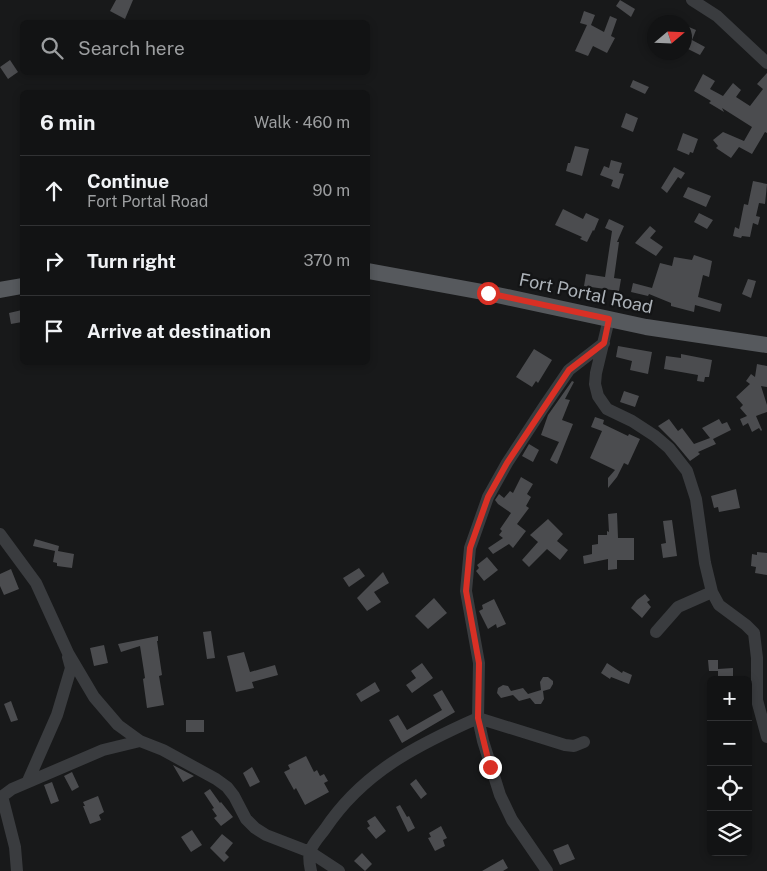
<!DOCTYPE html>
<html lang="en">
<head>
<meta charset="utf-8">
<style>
  :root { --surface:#121314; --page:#1f2022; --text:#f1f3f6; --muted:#9c9ea0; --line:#313234 }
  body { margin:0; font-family:"Public Sans",sans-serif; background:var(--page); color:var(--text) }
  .controls { position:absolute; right:15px; bottom:15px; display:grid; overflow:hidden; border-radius:8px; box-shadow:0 2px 8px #0003 }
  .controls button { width:45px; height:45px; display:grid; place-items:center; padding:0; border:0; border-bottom:1px solid var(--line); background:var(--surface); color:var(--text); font:25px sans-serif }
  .compass { position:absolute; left:647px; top:15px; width:45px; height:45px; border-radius:50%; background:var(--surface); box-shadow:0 2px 8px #0003; rotate:71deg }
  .stop { position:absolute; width:15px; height:15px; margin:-11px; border:4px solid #d93025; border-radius:50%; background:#fff }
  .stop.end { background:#d93025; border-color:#fff; box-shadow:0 1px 5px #0008 }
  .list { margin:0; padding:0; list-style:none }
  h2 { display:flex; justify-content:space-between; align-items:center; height:65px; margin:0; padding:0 20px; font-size:21px }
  h2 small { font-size:16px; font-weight:400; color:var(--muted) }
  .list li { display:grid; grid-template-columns:32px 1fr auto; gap:15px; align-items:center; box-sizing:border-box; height:70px; padding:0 20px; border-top:1px solid var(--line) }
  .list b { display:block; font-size:19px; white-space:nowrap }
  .list p { margin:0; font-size:16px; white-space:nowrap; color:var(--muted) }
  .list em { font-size:16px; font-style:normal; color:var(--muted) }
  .icon { flex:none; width:28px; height:28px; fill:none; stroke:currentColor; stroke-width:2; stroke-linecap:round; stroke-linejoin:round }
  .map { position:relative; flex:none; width:767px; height:871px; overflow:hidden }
  .search { position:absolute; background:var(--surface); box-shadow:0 2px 8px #0003; left:20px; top:20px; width:350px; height:55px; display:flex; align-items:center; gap:12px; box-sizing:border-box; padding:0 18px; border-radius:8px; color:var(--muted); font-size:19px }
  .panel { position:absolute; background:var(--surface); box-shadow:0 2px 8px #0003; left:20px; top:90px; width:350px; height:275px; border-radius:8px }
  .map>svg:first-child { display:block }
</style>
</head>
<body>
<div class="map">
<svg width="767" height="871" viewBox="0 0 767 871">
  <rect width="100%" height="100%" fill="#18191a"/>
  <!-- building -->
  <path fill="#4b4c4f" d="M116,0H133L125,19L110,11Z
    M620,0L635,9L631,17L616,6Z
    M584,11L595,15L591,25L604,32L610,16L617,19L611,36L615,38L607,53L593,46L588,56L575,51L587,25L580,23Z
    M684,25L696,30L692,40L705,47L700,55L684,47Z
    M10,60L18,72L8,79L0,67Z
    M767,73V133L765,132L752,154L739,147L731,158L716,148L718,146L713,140L723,132L744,141L752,127L722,108L724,112L709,103L711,101L694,91L703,74L715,81L710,89L723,96L733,83L741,90L736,97L750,106L763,89L757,84Z
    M633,80L649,87L645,94L630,87Z
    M626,113L638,118L633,132L621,127Z
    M683,133L698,139L693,153L690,152L689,155L677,150Z
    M575,146L589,149L582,176L566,171L568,163H570Z
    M611,160L622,163L619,173L624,174L619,189L611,186L613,180L600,175L604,166L609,168Z
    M674,167L685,173L681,179L678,177L667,193L661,188Z
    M753,181L767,184L765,204L759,203L756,216L760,217L758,225L753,223L750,237L742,236L741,238L733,236L735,227L739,229L744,204L748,205Z
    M688,187L711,196L706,207L683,197Z
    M563,209L583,219L586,213L599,219L594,231L593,230L587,242L580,239L582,237L555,225Z
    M699,213L713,220L707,229L694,222Z
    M609,219L624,226L617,242H619L614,278L621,279L619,291L584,286L586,274L605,277L612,231L605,228Z
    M650,226L656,231L650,238L663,247L656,256L635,243Z
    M694,255L712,261L709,277L703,275L698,297L722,304L720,312L695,305L694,312L671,306V303L649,294L648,296L631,292L633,283L652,288L660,263L672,266L674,257L692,260Z
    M748,279L756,281L751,298L742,294Z
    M22,310V322L11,324L9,313Z
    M618,346L652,352L648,374L630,370L632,361L616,357Z
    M534,349L552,360L538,383L536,381L532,387L516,377Z
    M681,354L712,360L709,377H705L704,382L697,381L698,375L664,369L666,356L681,358Z
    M757,364L767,366V387L761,386L767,405V412L756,416L762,430L761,431L759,428L752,432L748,423L743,426L740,419L747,416L740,408L743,405L736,397L750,384L746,381L751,374L755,377Z
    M572,381L574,382L565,399L570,400L562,420L573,424L557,464L550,460L559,442L541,435L548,415Z
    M624,391L639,396L635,407L620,402Z
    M595,417L604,420L603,424L628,436L629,434L640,439L628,465L624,463L617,477L608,488V478L615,470L590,458L602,431L591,427Z
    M669,419L678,431L682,428L694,444L710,438L702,428L719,419L722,424L727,422L731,430L713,439L716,444L698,452L700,454L690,461L675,443L658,426Z
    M529,444L539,450L533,462L522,456Z
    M521,477L533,484L527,494L531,497L526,506L529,508L517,524L526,531L513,548L509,544L493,554L488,548L503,538L499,535L502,531L500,529L511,513L498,504L495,500L499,494L504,498L510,491L513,493Z
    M736,489L740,508L719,512L718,507L714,508L711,496Z
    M617,513L618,538H634V560H617V569L608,570V559L584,564L583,556L592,554V545L598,544V535H607V531L609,532L608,514Z
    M548,519L563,534L557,541L568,550L560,560L547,549L529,567L522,560L538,542L530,535Z
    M672,520L677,556L663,558L661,544L666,543L663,521Z
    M35,539L59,546L58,551L74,554L72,568L57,566V563L53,562L55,551L33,546Z
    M757,552L767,553V575L755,573L756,567L751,566L752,554L757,555Z
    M487,557L498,570L484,581L476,571L479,568L477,565Z
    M359,568L365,576L349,587L343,578Z
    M11,569L19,589L4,595L0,586V574Z
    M383,572L389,583L374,592L381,602L367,611L357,598Z
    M645,594L650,600L647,602L651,607L642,618L631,608L637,600Z
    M434,598L447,613L428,629L415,616Z
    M494,599L506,624L497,628L496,624L488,629L479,611L483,609L482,605Z
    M211,631L215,658L207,659L203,632Z
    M158,636V641H157L162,675L159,676L164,705L147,708L143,679L145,678L140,646L121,652L118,644Z
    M104,645L108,663L94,666L90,648Z
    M244,652L250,672L275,665L278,675L252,682L254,688L236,692L227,656Z
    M708,660H718V669L733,668V680H718V671H709Z
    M422,663L433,678L412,693L406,685L416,678L411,671Z
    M607,663L622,673L623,671L632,675L629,684L611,677L610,679L601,673Z
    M543,677H548L553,681V684L550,689L543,691L544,699L541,704H535L530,698L519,701L513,695L501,698L497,693L498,688L503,685L508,686L511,691L523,688L528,694L541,690L540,682Z
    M375,682L380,691L361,702L356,694Z
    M442,690L455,712L402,743L389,720L398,715L407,730L442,710L433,695Z
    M11,701L18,720L11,722L4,704Z
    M186,720H204V732H186Z
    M306,756L314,772L317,770L320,776L324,774L328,781L324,783L329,792L305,805L296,788L294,790L284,772L290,769L288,765Z
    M173,765L194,776L183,782Z
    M252,767L260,782L250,787L243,773Z
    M72,772L79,787L72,791L64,776Z
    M416,779L427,794L421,799L410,784Z
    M52,782L59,801L51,804L44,785Z
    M210,789L220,803L221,802L233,817L221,826L214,818L217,816L212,809L214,808L204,793Z
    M98,796L104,812L99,815L101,820L90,824L83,806H85L83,802Z
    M400,805L407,817L409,816L415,828L408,832L396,807Z
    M375,816L386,831L376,839L367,828L370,826L367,821Z
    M441,826L447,838L443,840L445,846L435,851L428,838L431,837L429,833Z
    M192,830L202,845L191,852L181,837Z
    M222,834L233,843L225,853L229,857L224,862L210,848Z
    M568,844L575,859L560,865L553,850Z
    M362,853L372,864L365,871L354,861Z
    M503,859L508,868L503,871H482Z"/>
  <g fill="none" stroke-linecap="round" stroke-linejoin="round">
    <!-- minor -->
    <path stroke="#3a3c3f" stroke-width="12" d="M692,0L717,16L767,63
      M609,319L596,373L595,384L598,396L607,409L632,421L655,436L669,448L687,471L696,499L705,563L712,592L719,605L746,625L754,633L757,658V700L767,737
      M0,534L36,583L68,653L94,697L118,725L140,741L163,750L216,779L227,787L234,796L246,819L255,828L266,835L310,852L339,871
      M656,632L678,607L712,592
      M28,781L57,715L71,668L68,657
      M2,796L15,847L17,871
      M0,798L12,789L103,750L140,741
      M311,871C310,866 308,857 310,852C312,844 320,836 325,829C363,772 417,745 478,718L565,745L574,746L584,742
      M547,871L512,820L500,795L483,741L478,718L479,663L466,591L470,548L488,497L507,463L543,408L569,370L604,343"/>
    <!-- major -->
    <path stroke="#56595d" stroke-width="16" d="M368,271L488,293L646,327L767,345
      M0,290L22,286"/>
  </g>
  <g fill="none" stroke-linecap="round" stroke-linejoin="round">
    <!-- route -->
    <path stroke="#d93025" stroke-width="6" d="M488,293L609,319L604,343L569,370L507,463L488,497L470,548L466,591L479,663L478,718L490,767"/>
  </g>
  <g text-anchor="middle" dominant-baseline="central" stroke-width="4.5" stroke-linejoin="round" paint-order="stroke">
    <!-- street labels -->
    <g font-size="18" fill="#acb2b8" stroke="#131415">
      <text transform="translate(586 293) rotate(12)">Fort Portal Road</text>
    </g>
  </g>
</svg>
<div class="controls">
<button>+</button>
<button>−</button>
<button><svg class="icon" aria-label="locate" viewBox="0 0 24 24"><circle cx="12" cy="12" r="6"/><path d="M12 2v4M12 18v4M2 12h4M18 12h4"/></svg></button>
<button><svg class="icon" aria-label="layers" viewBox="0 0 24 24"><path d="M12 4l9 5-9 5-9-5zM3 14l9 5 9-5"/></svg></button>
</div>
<svg class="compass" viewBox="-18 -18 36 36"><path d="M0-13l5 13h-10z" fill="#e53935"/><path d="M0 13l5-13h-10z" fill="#9c9ea0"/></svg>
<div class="stop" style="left:488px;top:293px"></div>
<div class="stop end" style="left:490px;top:767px"></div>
<div class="search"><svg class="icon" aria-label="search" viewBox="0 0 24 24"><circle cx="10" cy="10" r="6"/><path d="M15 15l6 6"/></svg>Search here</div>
<section class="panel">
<h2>6 min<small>Walk · 460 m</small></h2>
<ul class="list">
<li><svg class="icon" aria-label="ahead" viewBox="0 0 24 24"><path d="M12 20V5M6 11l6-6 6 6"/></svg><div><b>Continue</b><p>Fort Portal Road</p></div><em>90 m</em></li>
<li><svg class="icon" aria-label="right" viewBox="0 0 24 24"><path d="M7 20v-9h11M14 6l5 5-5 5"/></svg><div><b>Turn right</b></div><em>370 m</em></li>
<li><svg class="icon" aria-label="arrive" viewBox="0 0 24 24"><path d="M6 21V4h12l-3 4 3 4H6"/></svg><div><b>Arrive at destination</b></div></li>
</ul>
</section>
</div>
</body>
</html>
